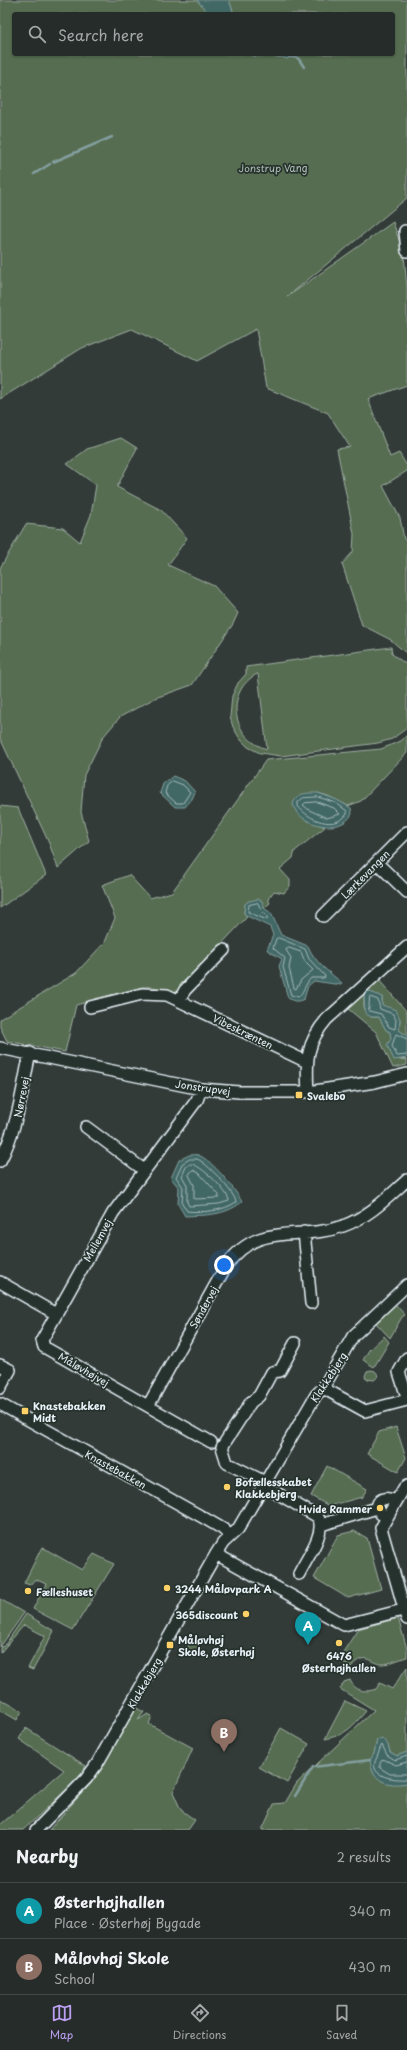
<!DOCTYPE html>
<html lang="en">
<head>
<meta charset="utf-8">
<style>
  :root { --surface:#262c2a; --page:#2e3432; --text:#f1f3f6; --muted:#a4a7a8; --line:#424847; --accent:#bca0f2 }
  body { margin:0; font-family:"Playpen Sans",sans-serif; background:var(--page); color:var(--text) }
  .you { position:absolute; left:224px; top:1265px; width:14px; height:14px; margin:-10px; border:3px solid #fff; border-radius:50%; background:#1a73e8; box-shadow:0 0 0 6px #1a73e833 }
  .badge { display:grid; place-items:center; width:26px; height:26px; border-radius:50%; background:var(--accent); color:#fff; font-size:13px; font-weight:700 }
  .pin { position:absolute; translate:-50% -33px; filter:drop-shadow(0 1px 2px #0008) }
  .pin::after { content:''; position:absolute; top:21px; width:14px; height:12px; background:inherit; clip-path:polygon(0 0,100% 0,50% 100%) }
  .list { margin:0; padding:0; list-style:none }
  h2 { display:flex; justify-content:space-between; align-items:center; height:52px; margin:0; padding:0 16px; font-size:17px }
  h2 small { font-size:13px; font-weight:400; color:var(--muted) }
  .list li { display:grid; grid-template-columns:26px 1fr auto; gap:12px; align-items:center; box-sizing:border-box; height:56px; padding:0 16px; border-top:1px solid var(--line) }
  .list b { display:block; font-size:15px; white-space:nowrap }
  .list p { margin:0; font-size:13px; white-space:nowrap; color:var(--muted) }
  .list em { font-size:13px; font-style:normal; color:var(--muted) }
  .icon { flex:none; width:22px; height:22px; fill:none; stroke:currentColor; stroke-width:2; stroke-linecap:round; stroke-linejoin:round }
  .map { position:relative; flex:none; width:407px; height:1830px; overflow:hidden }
  .search { position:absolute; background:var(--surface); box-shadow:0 1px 3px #0004; left:12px; right:12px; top:12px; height:44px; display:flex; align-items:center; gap:10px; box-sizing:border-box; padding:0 14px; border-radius:4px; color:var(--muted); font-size:15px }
  .sheet { height:164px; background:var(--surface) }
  nav { display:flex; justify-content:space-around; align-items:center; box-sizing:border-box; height:56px; border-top:1px solid var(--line); background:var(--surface); font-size:11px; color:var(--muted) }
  nav a { display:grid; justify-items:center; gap:2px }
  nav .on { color:var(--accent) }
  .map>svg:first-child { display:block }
</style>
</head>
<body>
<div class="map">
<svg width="407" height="1830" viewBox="0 0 407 1830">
  <rect width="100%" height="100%" fill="#323b38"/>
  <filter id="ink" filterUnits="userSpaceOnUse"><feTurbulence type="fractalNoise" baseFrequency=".025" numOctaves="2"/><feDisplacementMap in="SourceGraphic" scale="8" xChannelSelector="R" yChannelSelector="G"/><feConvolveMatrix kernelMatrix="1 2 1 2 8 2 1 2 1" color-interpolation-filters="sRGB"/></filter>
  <g filter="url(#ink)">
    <!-- green -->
    <path fill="#576d51" stroke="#a0afa4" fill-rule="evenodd" d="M0,0H197L209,14H14V54H247C257,59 274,54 288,59L289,57L288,54H393V14H234L229,0H407V198L287,297L393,222L404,255L407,288V385L368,399L390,457L399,453L407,466V471L383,486L400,518L404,539L407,542V654L391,640L362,625L342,564L353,552L354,534L337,449L350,447L328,413L266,388L256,329L197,361L132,329L82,348L0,399Z
      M121,438L137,448L117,487L161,510L187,538L168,565L214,586L238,613L233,624L192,685L155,698L120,717L103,737L84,775L81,812L89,841L58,868L49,843L0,738V568L26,524L63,528L80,542L91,515L96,485L67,464L87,449Z
      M391,647L392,654L407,665V728L392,739L378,743L281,756L260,753L248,747L240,739L233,727L230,717L232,696L238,683L246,674V667ZM257,674H258L267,749C232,739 224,692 257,674Z
      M407,735V753L361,801L348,806L328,796L318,793L296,811L304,818L325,827L295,851L293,858L280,869L290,880V886L284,893L274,891L268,899L270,903L264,908L249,901L245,904L244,913L247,917L176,992L153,987H142L76,1005L65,1052L7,1041L0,1027V1019L76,973L105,942L115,918L102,885L129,875L150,898L172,892L266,760L381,749L401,741Z
      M0,806L18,808L46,875L0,908Z
      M378,979L407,1012V1036L399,1030L400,1019L382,1005V997L368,991L364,995V1007L371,1017H379L386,1030L390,1032L399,1060L407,1059V1065L393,1068L376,1032L347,1008Z
      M395,1304L405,1315L402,1317L390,1338L375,1322Z
      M384,1336L389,1342L374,1367L363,1360L369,1350Z
      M371,1370L375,1371L379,1376L374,1380L366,1379L365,1376L367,1371Z
      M396,1427L406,1458L398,1472L367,1454L379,1432Z
      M327,1466L367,1489L362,1497L329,1506L311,1496Z
      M354,1531L367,1538L381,1589L348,1598L314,1578L338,1535Z
      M42,1547L82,1570L94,1554L114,1564L73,1630L33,1609L46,1584L35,1579L30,1585L24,1583Z
      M0,1599L24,1613L0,1647Z
      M26,1614L54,1631L33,1670L28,1668L45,1636L24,1625L0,1653V1648L5,1645Z
      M398,1618L407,1649V1657C399,1659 390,1664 382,1664C370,1664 365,1650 351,1667L338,1660L358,1629Z
      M191,1639L200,1643L199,1646L201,1648L195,1658L186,1653Z
      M407,1667V1752L397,1756L390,1752L388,1745L377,1740L374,1754L382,1781L389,1783H407V1830H262L274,1804L285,1803L297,1783L374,1710L340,1689L344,1682L350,1680C355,1691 365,1693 376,1689L380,1683L392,1689Z
      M0,1699L22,1711L17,1720L0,1710Z
      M345,1701L366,1711C352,1727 346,1735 325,1739Z
      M134,1707L144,1712L138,1720L148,1714L152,1716L149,1724L193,1748L173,1792L181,1810L195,1820L188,1830H49L90,1784Z
      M26,1728L86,1766L78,1779L23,1830H0V1825L64,1770L19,1739Z
      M281,1728L309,1744L287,1783L259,1767Z"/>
    <!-- water -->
    <path fill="#426865" stroke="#849fa0" d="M197,0H229L234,14H209Z
      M247,54H288L289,57L288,59C274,54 257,59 247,54Z
      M173,776L185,781L195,792L192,799L185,807H175L160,793L163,784Z
      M318,793L337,800L351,808L352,814C341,836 297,825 293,804C297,792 307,793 318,793Z
      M258,899L262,901L264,908L271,913L281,935L308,946C315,963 328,971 342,983L341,985L314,981L308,986L304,999C298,1002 294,1002 288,998L279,966L282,959L267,950L273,935L270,927L247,916L244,913L245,904L249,901Z
      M368,991L382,997V1005L396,1010L400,1019L399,1030L407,1036V1058L394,1060L387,1045L391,1039L390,1032L386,1030L379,1017H371L365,1013L364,995Z
      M189,1155C191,1155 196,1154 198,1155C211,1159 236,1190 242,1202C224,1216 206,1215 185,1216L178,1204L179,1188L171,1178L179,1160Z
      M382,1738L388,1745L390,1752L397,1756L407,1752V1783C387,1787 372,1781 370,1760L374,1754L377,1740Z"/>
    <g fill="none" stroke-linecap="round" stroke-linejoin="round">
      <!-- shore -->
      <path stroke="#a6babd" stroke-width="1" d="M173,781L183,785L190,792L183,803H176L165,793L167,786Z
        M318,797L336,803L347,811V814C335,831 308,820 298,806V802L303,798Z
        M317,802L334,808L340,814L327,818L309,810L303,805L305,803Z
        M258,903L261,910L267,916V920L248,912L249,905Z
        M279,938L305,949L309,959L325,976L324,978H311C305,984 303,994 298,997L291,995L283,967L285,958L273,948L276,939Z
        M289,948L301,952L305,962L313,970L301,980L296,989L294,988L289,968L291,958L286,950Z
        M370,997L378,1000L380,1009L393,1014L396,1020L395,1029L389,1027L381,1014L369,1011Z
        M407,1039L396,1034L392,1046L397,1056L407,1055
        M190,1159C192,1159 194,1159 197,1159C205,1161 235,1193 236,1202C224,1211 202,1213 187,1211L182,1203L183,1187L176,1177L182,1164Z
        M191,1164C200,1164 229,1192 229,1201L219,1204L189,1206L187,1202V1185L182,1176L186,1167Z
        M193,1170L199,1173L219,1195V1198L194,1199V1185L189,1175Z
        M407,1756L395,1760L387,1755L382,1745C379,1749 379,1753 377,1757C366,1777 394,1780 407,1779
        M407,1762L396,1765L383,1759L380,1763V1768L390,1774H407"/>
      <!-- stream -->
      <path stroke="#849fa0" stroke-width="2.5" d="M289,57L298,58L304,67
        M53,162L112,137
        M34,174L50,164
        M295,1796L313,1767L370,1760"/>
      <!-- minor casing -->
      <g stroke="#e8f1f8" stroke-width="14">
        <path id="minor" d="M405,231L407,251
          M377,863L407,892
          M323,916L407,832
          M180,999L185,990L224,950
          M90,1007L142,994L167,995L307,1062
          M0,1048L201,1089L239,1092H308L375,1082L407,1074
          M201,1089L197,1100L113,1213L42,1340L44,1347L211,1442
          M308,1092C306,1061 306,1043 327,1019L407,947
          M86,1127L144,1170
          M0,1161C18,1127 22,1090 30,1053
          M304,1232L311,1303
          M0,1282L56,1314
          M407,1358L399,1372L407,1397
          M0,1365L10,1370L0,1388
          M323,1388L365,1411L407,1400
          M0,1404L204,1518L223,1529L230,1536
          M148,1406L226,1266C259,1219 299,1242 343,1226C369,1217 387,1198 407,1180
          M265,1482L227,1463L222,1447L251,1402L259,1396L272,1372L280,1371L295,1343
          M263,1485L318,1517C327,1532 306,1559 299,1574
          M407,1486L404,1488L381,1528L407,1619
          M381,1514L377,1506C380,1496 388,1498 396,1501
          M321,1525L377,1508
          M216,1554L344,1625L407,1609
          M36,1830L86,1779L97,1764L216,1554L223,1543L238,1529L316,1395L323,1388L353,1336L407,1285"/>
      </g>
      <!-- minor -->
      <use href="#minor" stroke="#26332d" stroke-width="11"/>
    </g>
  </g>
  <!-- markers -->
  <g fill="#ffd166" stroke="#26332d" stroke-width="1.5">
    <rect x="295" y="1091" width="8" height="8" rx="2"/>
    <rect x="21" y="1407" width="8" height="8" rx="2"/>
    <circle cx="227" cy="1487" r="4"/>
    <circle cx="380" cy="1508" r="4"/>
    <circle cx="167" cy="1588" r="4"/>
    <circle cx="28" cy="1591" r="4"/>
    <circle cx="246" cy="1614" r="4"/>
    <circle cx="339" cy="1643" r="4"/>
    <rect x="166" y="1641" width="8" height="8" rx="2"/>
  </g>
  <g text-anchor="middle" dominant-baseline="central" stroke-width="3.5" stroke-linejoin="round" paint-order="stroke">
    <!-- park labels -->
    <g font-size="10" fill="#aebcb5" stroke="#26332d">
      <text x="273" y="167">Jonstrup Vang</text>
    </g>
    <!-- street labels -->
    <g font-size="10" fill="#e8f1f8" stroke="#26332d">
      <text transform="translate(365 874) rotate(-45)">Lærkevangen</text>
      <text transform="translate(243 1031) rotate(26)">Vibeskrænten</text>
      <text transform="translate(203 1087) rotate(8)">Jonstrupvej</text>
      <text transform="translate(21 1097) rotate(-79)">Nørrevej</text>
      <text transform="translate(97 1240) rotate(-61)">Mellemvej</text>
      <text transform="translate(203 1307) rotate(-61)">Søndervej</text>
      <text transform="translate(84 1369) rotate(30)">Måløvhøjvej</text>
      <text transform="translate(328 1377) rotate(-57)">Klakkebjerg</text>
      <text transform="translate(116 1469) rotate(29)">Knastebakken</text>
      <text transform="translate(144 1683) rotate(-60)">Klakkebjerg</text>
    </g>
    <!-- poi labels -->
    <g font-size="10" font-weight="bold" fill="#e8f1f8" stroke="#26332d" text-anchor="start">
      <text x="307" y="1095">Svalebo</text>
      <text x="33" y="1405">Knastebakken<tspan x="33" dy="12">Midt</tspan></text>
      <text x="235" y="1481">Bofællesskabet<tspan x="235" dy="12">Klakkebjerg</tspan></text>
      <text x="372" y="1508" text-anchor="end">Hvide Rammer</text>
      <text x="175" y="1588">3244 Måløvpark A</text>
      <text x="36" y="1591">Fælleshuset</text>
      <text x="238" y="1614" text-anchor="end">365discount</text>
      <text x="178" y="1639">Måløvhøj<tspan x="178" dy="12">Skole, Østerhøj</tspan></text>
      <text x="339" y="1655" text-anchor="middle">6476<tspan x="339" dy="12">Østerhøjhallen</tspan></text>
    </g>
  </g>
</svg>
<div class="you"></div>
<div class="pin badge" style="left:308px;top:1645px;background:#0f9aa8">A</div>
<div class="pin badge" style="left:224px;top:1752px;background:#8d6e63">B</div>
<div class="search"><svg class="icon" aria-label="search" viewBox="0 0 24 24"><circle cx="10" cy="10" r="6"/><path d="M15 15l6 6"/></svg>Search here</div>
</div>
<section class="sheet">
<h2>Nearby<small>2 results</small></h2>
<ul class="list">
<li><span class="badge" style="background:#0f9aa8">A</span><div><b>Østerhøjhallen</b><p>Place · Østerhøj Bygade</p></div><em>340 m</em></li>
<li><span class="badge" style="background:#8d6e63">B</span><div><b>Måløvhøj Skole</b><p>School</p></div><em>430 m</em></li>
</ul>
</section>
<nav>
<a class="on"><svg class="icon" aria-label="map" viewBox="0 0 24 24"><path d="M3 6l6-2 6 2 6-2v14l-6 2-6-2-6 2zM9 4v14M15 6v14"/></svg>Map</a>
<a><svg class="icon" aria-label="directions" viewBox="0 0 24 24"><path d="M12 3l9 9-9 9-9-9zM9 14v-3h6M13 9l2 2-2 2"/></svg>Directions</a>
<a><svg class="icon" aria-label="saved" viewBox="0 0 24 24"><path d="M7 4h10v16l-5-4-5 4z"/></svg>Saved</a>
</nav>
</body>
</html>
